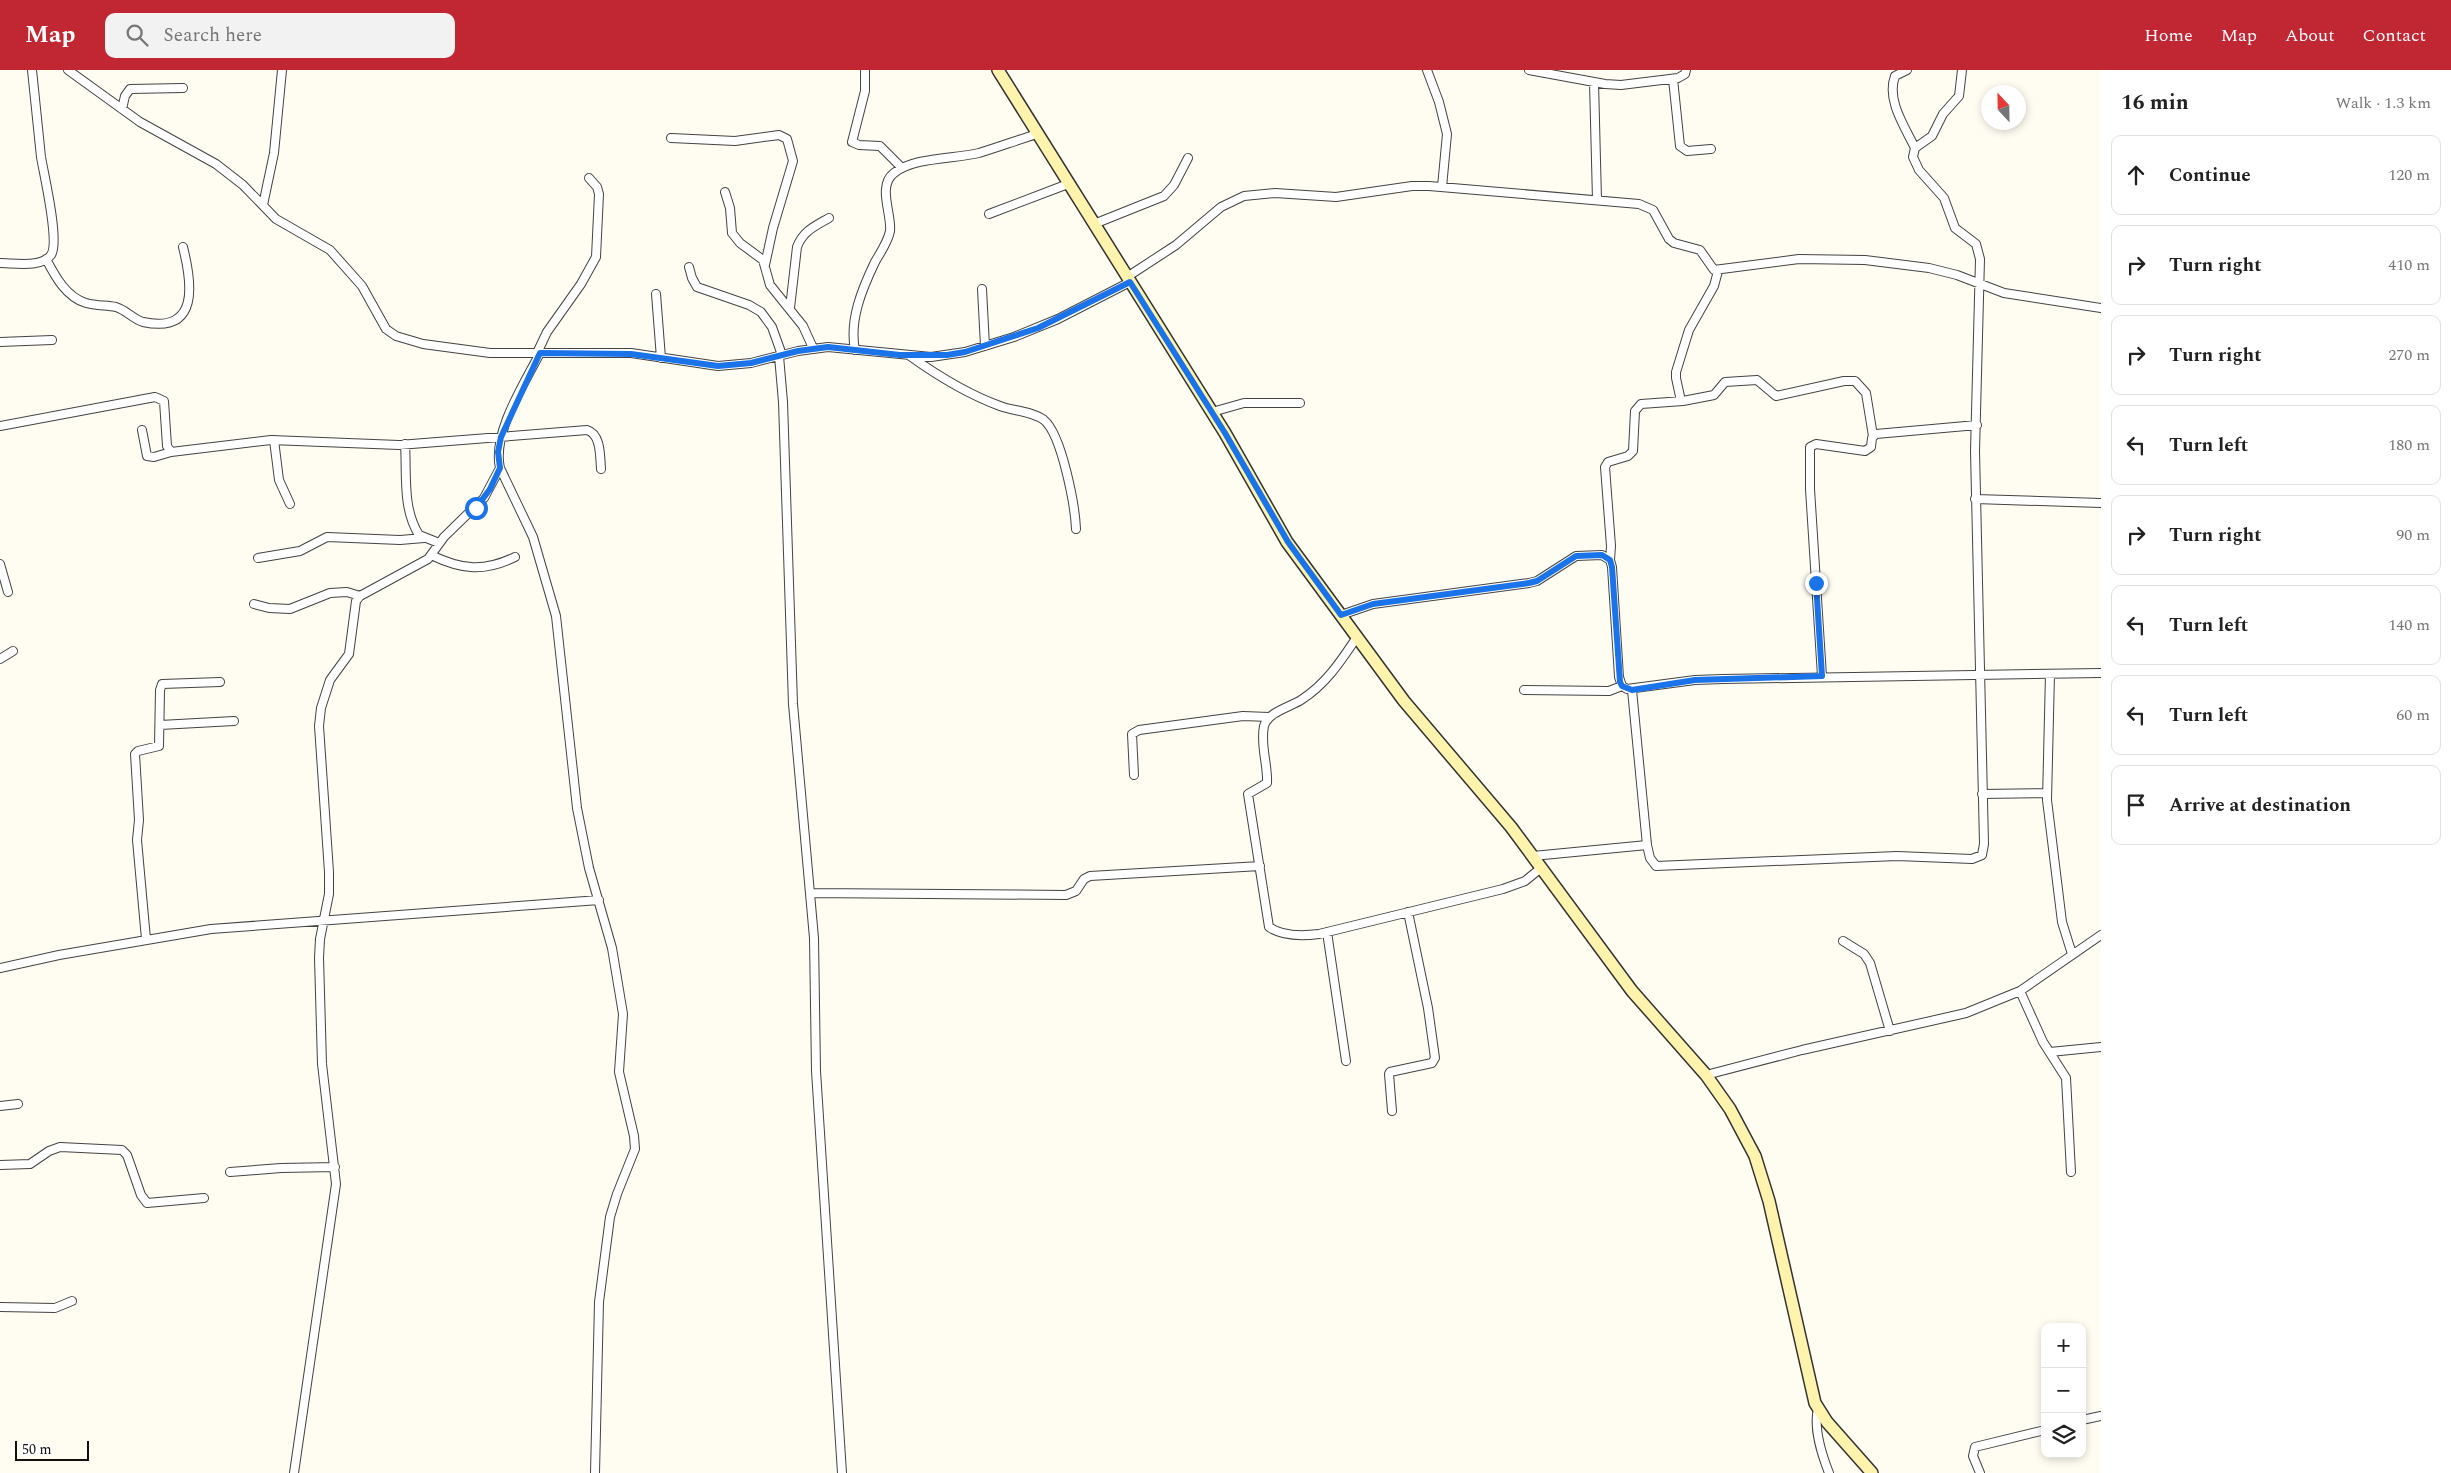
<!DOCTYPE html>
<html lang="en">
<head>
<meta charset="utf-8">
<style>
  :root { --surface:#fff; --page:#f2f2f2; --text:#222; --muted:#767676; --line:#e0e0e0; --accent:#c12633 }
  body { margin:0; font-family:Spectral,serif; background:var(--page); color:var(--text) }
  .controls { position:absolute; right:15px; bottom:15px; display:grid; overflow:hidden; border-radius:10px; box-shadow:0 2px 8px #0003 }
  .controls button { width:45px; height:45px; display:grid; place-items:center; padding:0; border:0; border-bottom:1px solid var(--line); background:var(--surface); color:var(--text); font:25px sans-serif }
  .compass { position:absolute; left:1981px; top:15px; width:45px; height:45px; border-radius:50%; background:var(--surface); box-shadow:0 2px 8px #0003; rotate:338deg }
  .scale { position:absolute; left:15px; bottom:12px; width:74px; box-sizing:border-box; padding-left:5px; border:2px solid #101010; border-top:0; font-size:14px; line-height:18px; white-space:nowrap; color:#101010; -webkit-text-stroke:4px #fff; paint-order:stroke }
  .stop { position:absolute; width:15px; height:15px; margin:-11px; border:4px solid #1a73e8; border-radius:50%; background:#fff }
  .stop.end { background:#1a73e8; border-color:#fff; box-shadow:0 1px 5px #0008 }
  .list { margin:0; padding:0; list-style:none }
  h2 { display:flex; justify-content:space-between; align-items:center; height:65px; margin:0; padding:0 20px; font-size:21px }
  h2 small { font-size:16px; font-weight:400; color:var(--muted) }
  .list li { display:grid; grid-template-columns:32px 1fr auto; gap:15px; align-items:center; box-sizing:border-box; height:80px; margin:0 10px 10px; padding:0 10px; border:1px solid var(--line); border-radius:10px }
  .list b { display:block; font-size:19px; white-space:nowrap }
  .list em { font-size:16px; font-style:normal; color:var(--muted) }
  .icon { flex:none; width:28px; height:28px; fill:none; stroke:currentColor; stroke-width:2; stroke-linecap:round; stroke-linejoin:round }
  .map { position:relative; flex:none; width:2101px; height:1403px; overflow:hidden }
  header { display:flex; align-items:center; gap:30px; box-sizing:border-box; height:70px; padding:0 25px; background:var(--accent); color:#fff }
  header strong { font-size:24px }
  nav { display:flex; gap:28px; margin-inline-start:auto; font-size:18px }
  .search { width:350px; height:45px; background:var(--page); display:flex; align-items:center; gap:12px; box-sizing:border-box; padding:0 18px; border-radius:10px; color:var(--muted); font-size:19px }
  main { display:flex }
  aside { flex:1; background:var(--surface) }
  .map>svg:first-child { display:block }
</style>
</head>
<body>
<header>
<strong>Map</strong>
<div class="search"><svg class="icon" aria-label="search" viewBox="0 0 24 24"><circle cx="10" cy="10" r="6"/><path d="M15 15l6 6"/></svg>Search here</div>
<nav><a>Home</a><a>Map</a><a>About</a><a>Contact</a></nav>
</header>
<main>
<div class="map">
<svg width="2101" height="1403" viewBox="0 0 2101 1403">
  <rect width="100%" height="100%" fill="#fffcf2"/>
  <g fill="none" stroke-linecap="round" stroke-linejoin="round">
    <!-- street casing -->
    <g stroke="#434343" stroke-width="10">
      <path id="street" d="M68,0L140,52L216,94L243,115L276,149L330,180L362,216L386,259L396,266L423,274L490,283H631L718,296L751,293L798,281L828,277L931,287L965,282L1014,267L1058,249L1130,212
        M865,0V21L852,72L859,75L880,76L902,98
        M1427,0L1439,32L1447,64L1442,117
        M1529,0L1605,14L1621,15L1678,8L1685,4L1686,0
        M1907,0L1895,6C1886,30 1905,57 1915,78
        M1673,9L1680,76L1687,81L1711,79
        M1594,12L1597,130
        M122,39L125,26L130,19L183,18
        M671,68L735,71L779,65L787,69L793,91L773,158L765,195
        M725,122L730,138L732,163L740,173L763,190L770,215L803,256L813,278
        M263,135L274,83L282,0
        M989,144L1068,114
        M1094,154L1164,126L1174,115L1188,88
        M46,189C55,206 66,227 86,233C96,236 107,235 116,237C126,240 133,249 143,252C200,264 192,213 183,177
        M0,193C14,193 42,198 51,185C60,172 44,105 41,87C38,58 35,29 32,0
        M689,197L692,208L697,217L749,235L761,242L772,257L782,285
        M1127,207L1176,175L1221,137L1244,126L1275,123L1336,127L1412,116H1429L1639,134L1653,140L1669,169L1674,173L1700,180L1714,200L1799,189L1865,190L1929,198L1957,205L2004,223L2101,238
        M982,219L985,276
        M656,224L661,288
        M790,238L797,177C803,161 815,156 829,148
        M0,272L52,270
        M855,280C849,250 862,219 875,192C880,183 888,172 890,161C892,144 877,116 894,103C914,87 954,89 979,83C998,77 1018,70 1037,64
        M537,283L547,262L581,214L596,187L599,124L597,117L589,108
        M540,283C524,314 492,363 500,398L533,467L556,546L577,738L589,798L612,878L623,944L619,1002L634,1066L635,1079L617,1124L610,1147L599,1232L595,1403
        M779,286L783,332L793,634L814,868L816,1001L842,1403
        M910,286C938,306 967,324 1000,336C1013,341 1032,341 1044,350C1062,365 1075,436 1076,459
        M1681,331L1676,308V302L1689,260L1714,216L1718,201
        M1212,342L1244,333H1300
        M0,356L155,327L164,331L167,376L171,382L271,370L399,375L587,360C601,364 600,386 601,399
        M142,360L147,386L154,387L171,382
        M274,370L279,410L290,434
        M405,374C407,404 402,438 419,465L439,473
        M1975,429L2101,433
        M431,485C462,500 484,502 515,487
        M258,488L300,481L327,467L400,470L424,468
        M1610,490L1611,476L1605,397L1608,392L1628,386L1633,381L1635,341L1641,334L1683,331L1714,325L1725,312L1757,310L1776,326L1844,311H1855L1866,323L1873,366
        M0,494L8,522
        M254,534L269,538L290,539L330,523L347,522L360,526
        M1341,545L1373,534L1529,513L1537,511L1576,486L1602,485L1610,490L1612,497L1619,607L1622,616L1627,619L1695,610L1723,609L2101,603
        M1357,567C1341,591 1326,614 1301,630C1290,637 1268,642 1264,656C1260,676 1268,694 1267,713L1248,724L1269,857C1283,867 1303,866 1319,864L1503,819L1525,811L1541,798
        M0,589L13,581
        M2050,604L2047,730L2062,852L2072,884
        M1822,606L1810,419V377L1816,374L1865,381L1871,377L1872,368L1876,364L1977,355
        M1524,620L1609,621L1622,616
        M1632,620L1647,775L1650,788L1656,796L1897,786L1972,789L1982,785L1984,774L1975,381L1980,189L1976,174L1955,158L1944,128L1919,100L1913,87L1915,78L1932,66L1943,44L1959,26L1962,0
        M160,655L234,651
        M1134,705L1132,664L1139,660L1243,646L1269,647
        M1982,724L2047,723
        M1533,786L1647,775
        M810,823L1066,825L1076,821L1084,809L1090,806L1260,796
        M1327,862L1346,991
        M146,869L137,770L139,750L135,684L138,681L159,676L160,620L162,614L220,612
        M1843,871L1864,884L1870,893L1890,961
        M0,898L59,885L211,859L599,830
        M2020,921L2043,972L2066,1008L2071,1102
        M2050,982L2101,977
        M1706,1005L1802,980L1966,943L2020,921L2101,865
        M0,1036L18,1034
        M1392,1041L1389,1004L1390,1002L1432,993L1435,988L1428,938L1408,842
        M0,1095L30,1094L49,1081L60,1077L122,1080L127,1085L141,1125L147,1133L204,1128
        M230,1102L281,1098L335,1097
        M0,1237L55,1238L72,1231
        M1818,1339C1813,1359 1822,1385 1829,1403
        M2082,1350L2101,1346
        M294,1403L336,1114L322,994L319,888L320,869L329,824V802L319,656L321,638L330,610L349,584L356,531L360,526L428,489L444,467L484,428L500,398
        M1980,1403L1973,1386L1975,1377L2045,1360"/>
    </g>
    <!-- secondary casing -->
    <g stroke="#323232" stroke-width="14">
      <path id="secondary" d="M998,0L1225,363L1287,472L1404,631L1511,757L1632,921L1706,1005L1730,1039L1755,1086L1769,1131L1815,1333L1827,1352L1872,1403"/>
    </g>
    <!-- street -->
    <use href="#street" stroke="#fff" stroke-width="8"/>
    <!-- secondary -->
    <use href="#secondary" stroke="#fff3ae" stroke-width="11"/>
  </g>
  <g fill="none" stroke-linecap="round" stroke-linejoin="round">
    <!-- route -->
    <path stroke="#1a73e8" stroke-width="6" d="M476,438L490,419L500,398L498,382L501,367L540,283L631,284L718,296L751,293L798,281L828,277L900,285H947L965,282L1038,258L1130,212L1225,363L1288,472L1341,545L1373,534L1529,513L1537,511L1576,486L1602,485L1610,490L1612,497L1620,612L1622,616L1632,620L1695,610L1822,606L1816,513"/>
  </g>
</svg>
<div class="controls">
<button>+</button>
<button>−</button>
<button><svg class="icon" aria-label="layers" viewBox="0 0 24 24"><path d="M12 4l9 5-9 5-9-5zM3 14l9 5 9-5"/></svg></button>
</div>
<svg class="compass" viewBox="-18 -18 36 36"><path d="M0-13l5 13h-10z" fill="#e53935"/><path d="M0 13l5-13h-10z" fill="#767676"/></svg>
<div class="scale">50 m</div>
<div class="stop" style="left:476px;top:438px"></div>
<div class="stop end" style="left:1816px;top:513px"></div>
</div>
<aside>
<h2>16 min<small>Walk · 1.3 km</small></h2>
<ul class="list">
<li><svg class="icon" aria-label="ahead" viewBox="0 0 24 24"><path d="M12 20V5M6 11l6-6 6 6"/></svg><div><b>Continue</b></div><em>120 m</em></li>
<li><svg class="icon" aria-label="right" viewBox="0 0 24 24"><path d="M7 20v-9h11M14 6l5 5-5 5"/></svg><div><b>Turn right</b></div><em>410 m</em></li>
<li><svg class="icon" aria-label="right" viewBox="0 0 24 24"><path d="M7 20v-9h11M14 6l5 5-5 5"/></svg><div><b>Turn right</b></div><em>270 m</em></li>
<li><svg class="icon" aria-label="left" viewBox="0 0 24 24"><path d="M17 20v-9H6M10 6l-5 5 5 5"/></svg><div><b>Turn left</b></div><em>180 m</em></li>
<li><svg class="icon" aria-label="right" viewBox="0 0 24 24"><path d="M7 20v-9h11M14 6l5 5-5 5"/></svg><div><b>Turn right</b></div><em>90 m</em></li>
<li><svg class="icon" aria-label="left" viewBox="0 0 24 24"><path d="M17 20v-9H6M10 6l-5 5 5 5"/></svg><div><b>Turn left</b></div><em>140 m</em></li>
<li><svg class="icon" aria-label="left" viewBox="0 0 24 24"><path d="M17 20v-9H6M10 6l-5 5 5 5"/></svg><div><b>Turn left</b></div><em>60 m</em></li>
<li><svg class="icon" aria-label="arrive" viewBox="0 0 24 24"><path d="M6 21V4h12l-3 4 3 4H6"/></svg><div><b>Arrive at destination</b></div></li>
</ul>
</aside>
</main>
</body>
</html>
